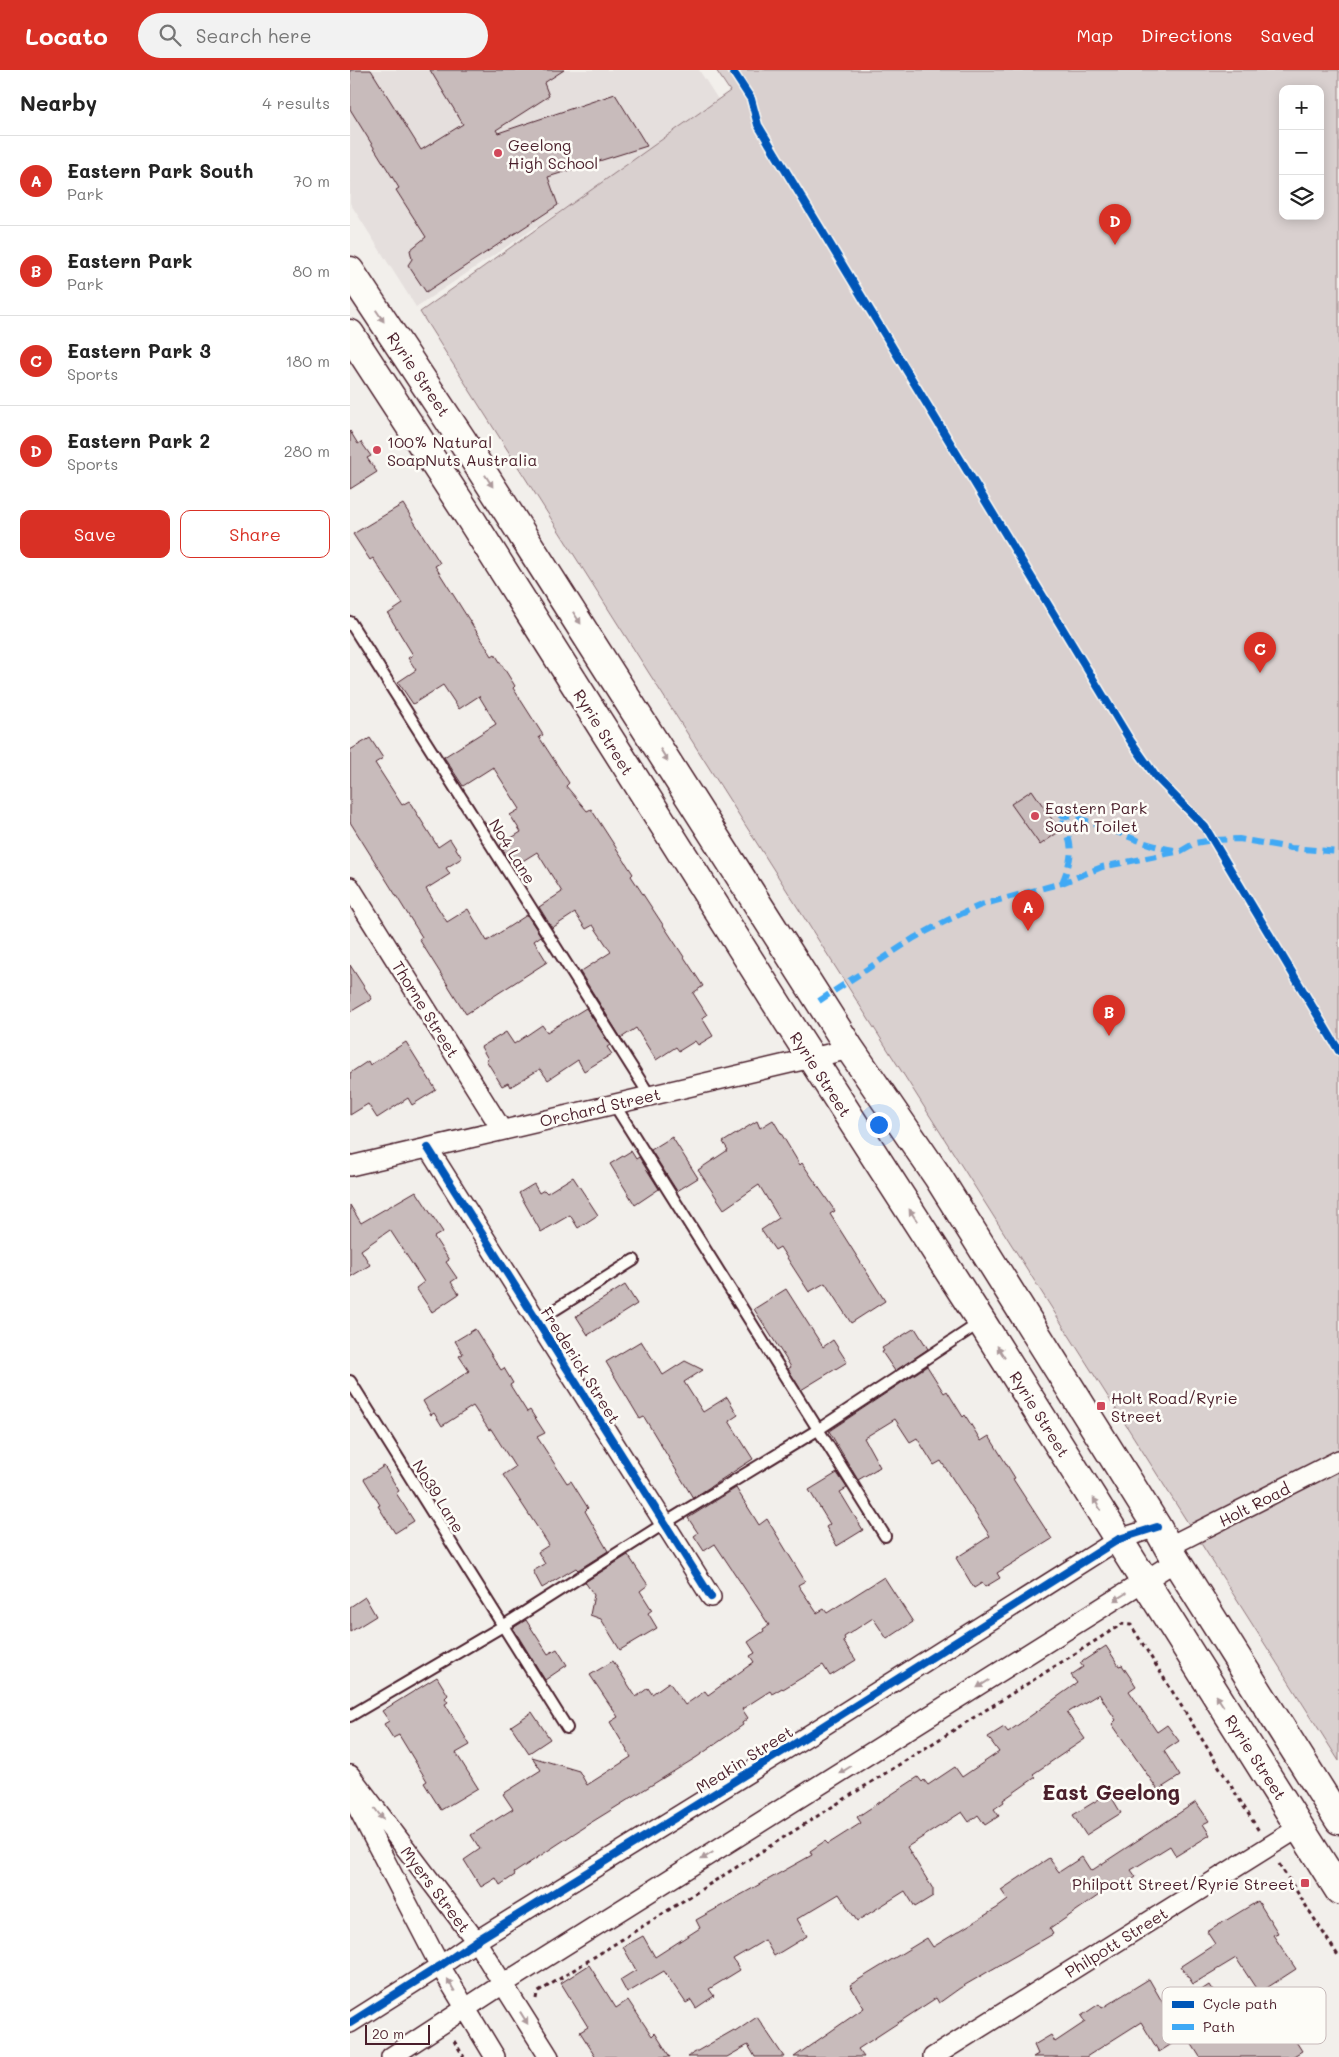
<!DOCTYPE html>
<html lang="en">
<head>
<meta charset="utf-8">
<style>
  :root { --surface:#fff; --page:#f2f2f2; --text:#222; --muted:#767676; --line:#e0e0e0; --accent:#d93025 }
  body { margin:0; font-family:Mali,sans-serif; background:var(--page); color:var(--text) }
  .controls { position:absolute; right:15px; top:15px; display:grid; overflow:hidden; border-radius:10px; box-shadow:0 2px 12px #0003 }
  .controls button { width:45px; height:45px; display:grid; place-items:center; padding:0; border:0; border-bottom:1px solid var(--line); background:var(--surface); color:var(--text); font:25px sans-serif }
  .scale { position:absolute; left:15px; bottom:12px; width:65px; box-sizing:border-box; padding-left:5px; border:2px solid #4a1f2b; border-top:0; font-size:14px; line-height:18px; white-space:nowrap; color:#4a1f2b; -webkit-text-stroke:4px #fdfcf7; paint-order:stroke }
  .you { position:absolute; left:528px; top:1054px; width:18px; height:18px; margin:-12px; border:4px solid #fff; border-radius:50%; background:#1a73e8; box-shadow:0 0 0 8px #1a73e833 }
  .badge { display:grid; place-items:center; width:32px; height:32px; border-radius:50%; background:var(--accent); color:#fff; font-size:16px; font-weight:700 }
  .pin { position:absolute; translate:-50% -41px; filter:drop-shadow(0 1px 2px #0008) }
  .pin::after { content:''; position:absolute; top:26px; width:18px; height:15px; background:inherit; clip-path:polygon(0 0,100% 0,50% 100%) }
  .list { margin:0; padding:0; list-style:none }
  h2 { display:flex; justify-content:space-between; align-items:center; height:65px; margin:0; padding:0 20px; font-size:21px }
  h2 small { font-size:16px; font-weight:400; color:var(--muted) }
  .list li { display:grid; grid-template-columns:32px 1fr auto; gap:15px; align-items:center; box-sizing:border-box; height:90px; padding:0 20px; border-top:1px solid var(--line) }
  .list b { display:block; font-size:19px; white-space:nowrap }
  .list p { margin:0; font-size:16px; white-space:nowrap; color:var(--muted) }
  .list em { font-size:16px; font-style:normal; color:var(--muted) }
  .actions { display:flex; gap:10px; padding:15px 20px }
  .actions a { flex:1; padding:11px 0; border:1px solid var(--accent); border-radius:10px; text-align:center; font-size:18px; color:var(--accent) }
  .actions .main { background:var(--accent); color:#fff }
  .icon { flex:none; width:28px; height:28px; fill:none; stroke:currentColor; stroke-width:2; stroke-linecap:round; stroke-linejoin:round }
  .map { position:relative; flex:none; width:989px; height:1987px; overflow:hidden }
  header { display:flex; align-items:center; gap:30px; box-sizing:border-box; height:70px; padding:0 25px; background:var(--accent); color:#fff }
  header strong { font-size:24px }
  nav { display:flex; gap:28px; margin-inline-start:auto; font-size:18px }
  .search { width:350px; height:45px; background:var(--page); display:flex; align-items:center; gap:12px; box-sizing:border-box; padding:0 18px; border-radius:28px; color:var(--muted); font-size:19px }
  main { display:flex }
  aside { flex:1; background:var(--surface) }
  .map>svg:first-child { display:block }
</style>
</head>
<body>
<header>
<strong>Locato</strong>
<div class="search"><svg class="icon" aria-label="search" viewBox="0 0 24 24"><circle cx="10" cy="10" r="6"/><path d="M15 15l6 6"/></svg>Search here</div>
<nav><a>Map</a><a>Directions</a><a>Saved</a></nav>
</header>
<main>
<aside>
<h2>Nearby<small>4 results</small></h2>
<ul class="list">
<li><span class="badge">A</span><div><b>Eastern Park South</b><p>Park</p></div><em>70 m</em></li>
<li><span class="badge">B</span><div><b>Eastern Park</b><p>Park</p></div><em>80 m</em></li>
<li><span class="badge">C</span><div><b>Eastern Park 3</b><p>Sports</p></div><em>180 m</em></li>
<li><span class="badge">D</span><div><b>Eastern Park 2</b><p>Sports</p></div><em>280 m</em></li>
</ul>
<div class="actions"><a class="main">Save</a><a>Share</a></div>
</aside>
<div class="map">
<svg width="989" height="1987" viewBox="0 0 989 1987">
  <rect width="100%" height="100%" fill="#f2efeb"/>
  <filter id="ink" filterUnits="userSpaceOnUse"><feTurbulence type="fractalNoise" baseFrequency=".02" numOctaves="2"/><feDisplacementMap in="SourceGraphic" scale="10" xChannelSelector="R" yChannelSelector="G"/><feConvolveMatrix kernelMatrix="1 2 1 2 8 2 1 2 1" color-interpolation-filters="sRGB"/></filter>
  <g filter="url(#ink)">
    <!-- built -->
    <path fill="#e5dfdd" d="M0,0H349L371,34L66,237L0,133Z"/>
    <!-- green -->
    <path fill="#d9d0cf" stroke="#92787d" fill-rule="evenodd" d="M366,0H989V1691L70,242L380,21ZM933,19H970V146H933Z"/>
    <!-- building -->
    <path fill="#c8bbbb" stroke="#4a1f2b" d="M0,0H21L71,80L113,54L80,0H214L194,13L199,26L146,60L148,63L265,24L297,76L198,107L208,135L76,222L58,195L62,189L60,180L76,167L46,120L49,118L0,39Z
      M0,361L8,374L11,372L21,386L17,388L27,402L0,419Z
      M53,434L90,493L85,496L142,586L145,584L165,616L163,618L193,665L189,667L219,713L216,716L237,741L241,739L283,804L281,806L353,916L343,923L357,945L352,948L363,966L348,975L345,971L329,981L326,977L306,990L286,958L271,968L230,902L261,882L243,855L236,859L225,843L202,858L189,837L212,822L187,782L163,797L150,775L171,762L160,745L170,739L143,697L113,716L94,687L146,654L129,626L109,639L93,615L63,634L48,612L66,600L58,588L63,585L38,544L53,534L23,488L20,490L3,464Z
      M20,668L33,688L25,693L52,735L59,731L88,777L100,769L112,788L96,798L100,804L76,819L97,852L118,839L137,871L177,845L191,866L184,871L197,892L116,944L69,869L72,867L0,752V680Z
      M682,720L710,761L690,775L661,734Z
      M0,895L22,929L0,942Z
      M236,938L260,975L257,977L262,984L234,1001L228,990L198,1010L190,999L160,1017L158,1013L152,1016L136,990L138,989L131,977L156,962L164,974L192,955L197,962Z
      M56,972L86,1020L62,1035L58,1028L27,1048L18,1034L0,1045V1003L18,991L20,995Z
      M423,1050L450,1095L452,1093L485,1141L480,1144L535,1231L501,1253L475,1213L459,1222L430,1177L425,1180L411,1160L429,1148L409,1115L374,1139L348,1100L378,1080L373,1072L407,1051L410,1058Z
      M322,1067L348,1108L327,1121L301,1080Z
      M281,1081L286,1089L289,1087L309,1119L285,1135L260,1094Z
      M223,1107L248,1145L228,1158L220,1145L191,1162L169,1123L184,1114L189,1123L194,1120L197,1123Z
      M66,1121L93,1162L84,1167L99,1190L96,1192L107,1208L101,1212L109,1224L82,1242L66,1218L74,1212L40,1160L11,1180L20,1195L0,1207V1135L11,1153Z
      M275,1215L287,1234L238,1265L226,1246Z
      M436,1219L473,1277L483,1270L497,1292L451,1320L438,1299L441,1297L404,1239Z
      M565,1258L578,1279L545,1301L532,1282L534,1281L532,1278Z
      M125,1259L151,1300L154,1298L163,1313L160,1315L177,1342L180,1340L195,1363L187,1367L217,1413L221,1411L238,1438L235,1441L258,1481L228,1500L226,1498L192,1518L183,1501L195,1494L188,1482L199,1475L153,1405L165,1397L141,1359L139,1360L123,1336L92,1356L84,1343L81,1345L73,1331L119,1301L109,1286L113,1284L105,1271Z
      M291,1271L313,1305L335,1291L353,1300L334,1312L353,1342L377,1327L388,1345L379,1351L403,1389L343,1428L294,1347L290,1349L256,1292Z
      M577,1296L594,1323L597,1321L613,1347L615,1345L631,1371L639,1366L665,1408L663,1409L702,1469L647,1503L650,1508L635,1517L632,1513L624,1518L606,1488L640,1466L591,1391L584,1395L567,1368L560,1372L545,1349L514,1368L530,1397L508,1410L479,1361Z
      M34,1396L49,1421L46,1423L64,1451L45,1463L28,1436L30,1435L14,1409Z
      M487,1403L497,1418L490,1422L513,1460L487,1476L476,1457L480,1454L459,1420Z
      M386,1418L409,1455L417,1449L455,1511L448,1515L467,1543L474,1539L477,1543L534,1507L563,1552L537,1569L523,1548L494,1567L495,1569L493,1571L506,1590L480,1606L473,1595L433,1619L432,1618L422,1624L420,1621L392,1639L398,1648L392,1653L393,1655L347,1687L237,1755L164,1803L165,1805L150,1815L146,1808L131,1817L114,1790L130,1779L121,1765L163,1739L153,1724L191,1700L182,1687L229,1701L237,1715L281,1687L260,1652L268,1647L240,1605L263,1591L286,1627L298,1618L302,1624L319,1612L335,1635L355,1621L358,1625L404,1592L400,1586L405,1583L398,1572L414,1561L413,1559L419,1555L365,1474L354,1481L344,1466L348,1463L338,1448Z
      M278,1485L298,1515L290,1521L302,1540L298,1543L307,1558L270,1580L251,1549L240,1545L244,1525L235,1512Z
      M15,1527L26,1546L0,1562V1537Z
      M176,1550L198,1584L207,1579L217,1595L195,1610L163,1558Z
      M756,1576L769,1596L772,1595L786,1616L779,1621L807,1662L817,1655L829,1671L814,1681L830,1706L808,1720L762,1654L766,1650L749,1624L717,1643L735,1669L683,1704L686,1707L653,1730L654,1732L644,1739L649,1746L635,1755L628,1745L619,1752L612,1742L557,1777L583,1819V1826L565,1837L555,1821L507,1851L489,1824L447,1849L457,1866L424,1886L415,1870L383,1889L390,1900L359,1919L364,1926L346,1938L341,1930L336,1933L314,1901L277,1923L270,1910L286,1900L273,1877L293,1866L305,1887L350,1858L346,1850L462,1785L460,1781L475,1771L478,1774L511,1753L507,1747L568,1707L572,1712L574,1710L578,1715L605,1697L612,1707L649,1682L638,1667L654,1657L658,1662L727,1613L721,1605L733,1597L730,1593Z
      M87,1607L98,1625L95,1628L98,1632L95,1634L120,1675L106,1683L128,1718L91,1740L74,1713L77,1711L49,1665L43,1668L34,1654L39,1651L32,1641Z
      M182,1642L200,1669L179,1683L161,1656Z
      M759,1723L771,1743L736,1765L723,1745Z
      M846,1732L859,1751L853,1754L860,1765L826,1786L820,1776L781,1800L786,1807L768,1819L765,1814L700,1859L703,1864L610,1918L589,1933L586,1928L508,1979L514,1987H444L514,1938L500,1915L577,1868L583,1877L647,1838L658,1830L651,1820L699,1788L709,1802L732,1787L741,1801Z
      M908,1831L928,1863L923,1865L946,1899L909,1923L886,1888L843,1914L831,1896L865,1874L857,1862Z
      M239,1895L266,1938L278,1930L302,1966L305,1963L320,1987H246L230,1962L238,1957L211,1913Z
      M799,1909L818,1942L859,1915L891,1965L927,1942L952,1981L942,1987H850L836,1965L809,1982L791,1952L736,1987H683L688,1984L684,1975L701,1965L705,1972L735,1952L731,1946L749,1934L752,1938Z
      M407,1947L434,1987H405L398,1975L377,1987H337L384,1960L385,1962Z"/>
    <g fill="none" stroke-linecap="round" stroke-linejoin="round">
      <!-- service casing -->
      <g stroke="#4a1f2b" stroke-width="14">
        <path id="service" d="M0,552L300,1026
          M264,1034L535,1466
          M187,1251L284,1190
          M0,1311L217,1658
          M0,1646L153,1556L315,1453L469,1359L631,1252"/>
      </g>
      <!-- minor casing -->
      <g stroke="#4a1f2b" stroke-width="22">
        <path id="minor" d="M0,817L152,1060
          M78,1078L361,1527
          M0,1096L500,979
          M818,1477L989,1390
          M0,1705L126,1871L199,1987
          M0,1723L90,1896L145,1987
          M0,1953L90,1896L126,1871L443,1675L769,1469L807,1457
          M41,1987L153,1914L826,1491
          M583,1987L950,1757"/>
      </g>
      <!-- secondary casing -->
      <g stroke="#4a1f2b" stroke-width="31">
        <path id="secondary" d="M0,201L112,370L500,979L588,1107L807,1457L826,1491L989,1750
          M0,264L120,448L439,953L631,1251L989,1820"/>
      </g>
      <!-- path -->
      <path stroke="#4a1f2b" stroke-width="3" stroke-dasharray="4 4" stroke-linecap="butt" d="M929,1794L989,1887
        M186,1929L187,1923L772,1554L781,1555L909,1761
        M104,1971L114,1987"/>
      <!-- service -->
      <use href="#service" stroke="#fdfcf7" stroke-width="10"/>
      <!-- minor -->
      <use href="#minor" stroke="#fdfcf7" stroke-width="19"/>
      <!-- secondary -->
      <use href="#secondary" stroke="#fdfcf7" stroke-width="28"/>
      <!-- quiet -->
      <path stroke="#3fa9f5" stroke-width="6" stroke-dasharray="12 6" stroke-linecap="butt" d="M712,813C725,781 723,775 709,745C749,749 783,774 824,780
        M469,931L564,868L598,850L631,835L712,813L752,797L831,781L845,773L863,770L889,769L941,778L989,782"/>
      <!-- cycleway casing -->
      <g stroke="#fdfcf7" stroke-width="11">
        <path id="cycleway" d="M382,0L401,29L408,55L780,670L806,707L855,757L989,981
          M78,1078L361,1527
          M0,1953L90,1896L126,1871L443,1675L769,1469L807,1457"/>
      </g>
      <!-- cycleway -->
      <use href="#cycleway" stroke="#0057b8" stroke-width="8"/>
    </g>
    <!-- one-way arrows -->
    <defs><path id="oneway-solid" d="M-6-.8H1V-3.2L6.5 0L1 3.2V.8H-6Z" transform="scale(1.25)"/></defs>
    <g fill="#ac999b">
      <use href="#oneway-solid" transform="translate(30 246) rotate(56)"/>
      <use href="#oneway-solid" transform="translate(139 411) rotate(57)"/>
      <use href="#oneway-solid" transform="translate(227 548) rotate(57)"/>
      <use href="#oneway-solid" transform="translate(314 685) rotate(58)"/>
      <use href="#oneway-solid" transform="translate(563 1145) rotate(-123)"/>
      <use href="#oneway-solid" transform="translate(651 1282) rotate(-122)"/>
      <use href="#oneway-solid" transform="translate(747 1434) rotate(-122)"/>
      <use href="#oneway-solid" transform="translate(770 1527) rotate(148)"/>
      <use href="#oneway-solid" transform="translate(633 1614) rotate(148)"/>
      <use href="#oneway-solid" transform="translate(870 1631) rotate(-123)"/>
      <use href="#oneway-solid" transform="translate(495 1700) rotate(148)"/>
      <use href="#oneway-solid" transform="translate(29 1744) rotate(53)"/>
      <use href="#oneway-solid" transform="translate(357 1786) rotate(148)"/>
      <use href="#oneway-solid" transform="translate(101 1915) rotate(-120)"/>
      <use href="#oneway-solid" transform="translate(174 1948) rotate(58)"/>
    </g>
  </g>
  <!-- markers -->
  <g fill="#d1495b" stroke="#fdfcf7" stroke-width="2">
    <circle cx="148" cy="83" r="5"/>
    <circle cx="27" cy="380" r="5"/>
    <circle cx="685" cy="746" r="5"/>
    <rect x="746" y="1331" width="10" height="10" rx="2.5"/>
    <rect x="950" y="1808" width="10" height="10" rx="2.5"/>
  </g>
  <g text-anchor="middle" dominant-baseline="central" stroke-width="5" stroke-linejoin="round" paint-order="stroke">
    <!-- poi labels -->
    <g font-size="16" fill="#4a1f2b" stroke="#fdfcf7" text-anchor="start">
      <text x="158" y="74">Geelong<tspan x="158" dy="18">High School</tspan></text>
      <text x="37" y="371">100% Natural<tspan x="37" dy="18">SoapNuts Australia</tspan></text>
      <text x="695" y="737">Eastern Park<tspan x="695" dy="18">South Toilet</tspan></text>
      <text x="761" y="1327">Holt Road/Ryrie<tspan x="761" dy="18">Street</tspan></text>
      <text x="945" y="1813" text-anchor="end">Philpott Street/Ryrie Street</text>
    </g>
    <!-- street labels -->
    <g font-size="16" fill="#4a1f2b" stroke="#fdfcf7">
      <text transform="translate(69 304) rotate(56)">Ryrie Street</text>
      <text transform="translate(254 662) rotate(58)">Ryrie Street</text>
      <text transform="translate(163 781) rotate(58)">No4 Lane</text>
      <text transform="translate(76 939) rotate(58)">Thorne Street</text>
      <text transform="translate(471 1004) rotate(57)">Ryrie Street</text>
      <text transform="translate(250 1037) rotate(-13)">Orchard Street</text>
      <text transform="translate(231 1295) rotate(58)">Frederick Street</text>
      <text transform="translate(690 1344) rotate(58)">Ryrie Street</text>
      <text transform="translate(89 1426) rotate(58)">No39 Lane</text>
      <text transform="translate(904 1434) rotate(-27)">Holt Road</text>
      <text transform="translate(906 1687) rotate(57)">Ryrie Street</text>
      <text transform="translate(394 1689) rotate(-32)">Meakin Street</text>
      <text transform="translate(86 1819) rotate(53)">Myers Street</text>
      <text transform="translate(766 1872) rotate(-32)">Philpott Street</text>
    </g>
    <!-- district labels -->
    <g font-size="21" font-weight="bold" fill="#4a1f2b" stroke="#fdfcf7">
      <text x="761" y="1721">East Geelong</text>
    </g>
  </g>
  <!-- legend -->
  <rect x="812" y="1917" width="164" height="57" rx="8" fill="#fdfcf7" stroke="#c7baba" stroke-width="1"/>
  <rect x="822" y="1931" width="22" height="7" fill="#0057b8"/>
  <rect x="822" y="1954" width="22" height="6" fill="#3fa9f5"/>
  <g font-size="14" fill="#4a1f2b">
    <text x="853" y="1939">Cycle path</text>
    <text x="853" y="1962">Path</text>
  </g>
</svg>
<div class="controls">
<button>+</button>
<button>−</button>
<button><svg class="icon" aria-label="layers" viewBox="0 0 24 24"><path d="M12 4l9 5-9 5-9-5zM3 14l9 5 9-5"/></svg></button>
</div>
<div class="scale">20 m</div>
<div class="you"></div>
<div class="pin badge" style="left:678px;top:861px">A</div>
<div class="pin badge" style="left:759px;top:966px">B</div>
<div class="pin badge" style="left:910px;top:603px">C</div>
<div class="pin badge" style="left:765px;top:175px">D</div>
</div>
</main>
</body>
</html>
